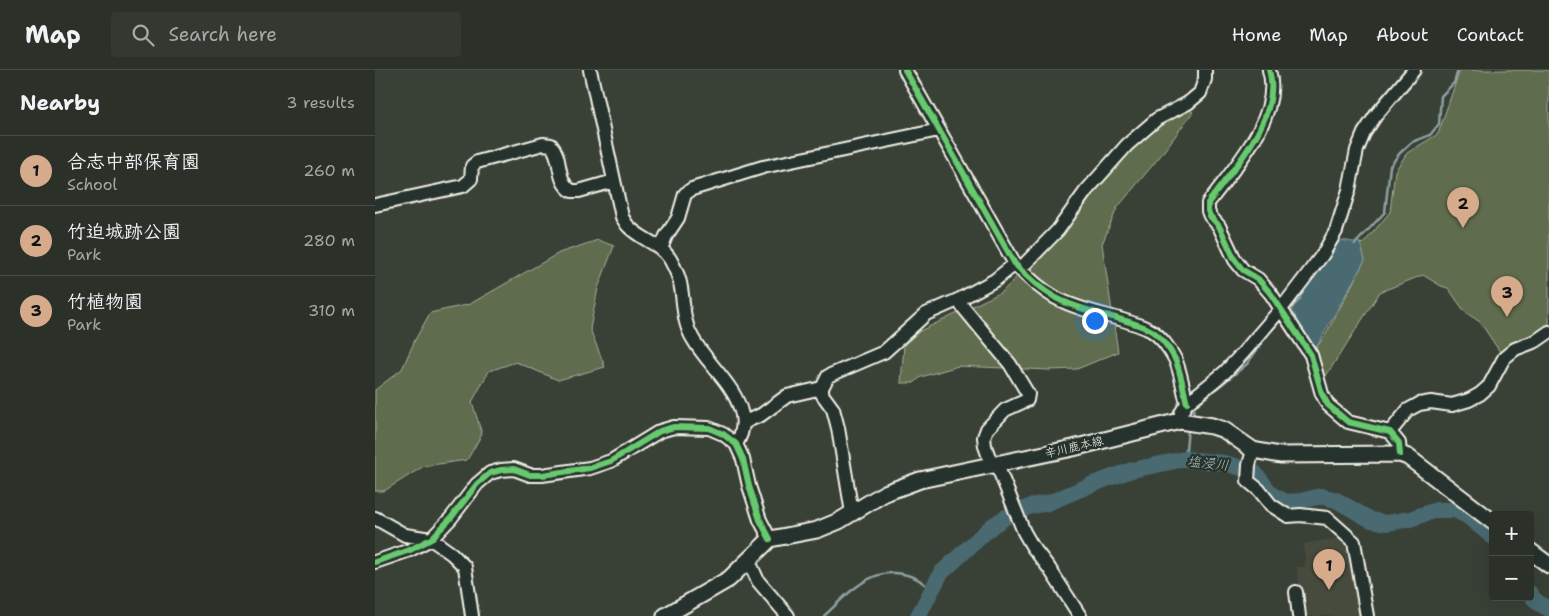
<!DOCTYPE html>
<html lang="en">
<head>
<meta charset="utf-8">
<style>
  :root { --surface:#2b3129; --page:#333931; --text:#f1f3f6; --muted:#a6a9a8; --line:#474c46; --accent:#d6ab8b }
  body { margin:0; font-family:"Shantell Sans","Klee One",sans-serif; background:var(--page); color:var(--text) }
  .controls { position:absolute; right:15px; bottom:15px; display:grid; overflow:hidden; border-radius:5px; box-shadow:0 5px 20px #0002 }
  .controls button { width:45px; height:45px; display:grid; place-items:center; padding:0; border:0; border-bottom:1px solid var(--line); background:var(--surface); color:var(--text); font:25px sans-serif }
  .you { position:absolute; left:719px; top:250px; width:18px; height:18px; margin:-12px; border:4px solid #fff; border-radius:50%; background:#1a73e8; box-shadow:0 0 0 8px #1a73e833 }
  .badge { display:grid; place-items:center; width:32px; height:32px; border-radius:50%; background:var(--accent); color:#111; font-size:16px; font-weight:700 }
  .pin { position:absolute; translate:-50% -41px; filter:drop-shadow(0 1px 2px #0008) }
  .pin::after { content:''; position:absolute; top:26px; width:18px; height:15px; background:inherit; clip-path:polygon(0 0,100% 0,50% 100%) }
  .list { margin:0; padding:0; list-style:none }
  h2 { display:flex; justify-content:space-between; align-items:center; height:65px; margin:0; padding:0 20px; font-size:21px }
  h2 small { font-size:16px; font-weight:400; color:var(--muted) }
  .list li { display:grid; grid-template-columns:32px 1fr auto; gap:15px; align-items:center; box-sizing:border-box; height:70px; padding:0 20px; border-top:1px solid var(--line) }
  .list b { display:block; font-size:19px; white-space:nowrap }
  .list p { margin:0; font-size:16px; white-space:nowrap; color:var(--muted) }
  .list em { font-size:16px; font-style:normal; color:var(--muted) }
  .icon { flex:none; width:28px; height:28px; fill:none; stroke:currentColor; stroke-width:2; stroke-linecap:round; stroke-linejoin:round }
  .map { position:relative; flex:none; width:1174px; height:546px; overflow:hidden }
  header { display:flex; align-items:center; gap:30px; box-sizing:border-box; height:70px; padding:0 25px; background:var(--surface); border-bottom:1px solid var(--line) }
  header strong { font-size:24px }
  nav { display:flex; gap:28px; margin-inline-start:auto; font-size:18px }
  .search { width:350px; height:45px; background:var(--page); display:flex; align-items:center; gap:12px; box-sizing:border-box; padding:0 18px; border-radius:5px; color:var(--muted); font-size:19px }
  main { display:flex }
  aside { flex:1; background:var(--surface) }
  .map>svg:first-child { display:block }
</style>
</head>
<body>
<header>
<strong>Map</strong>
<div class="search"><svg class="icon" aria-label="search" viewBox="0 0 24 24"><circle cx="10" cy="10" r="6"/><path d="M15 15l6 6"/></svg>Search here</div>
<nav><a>Home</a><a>Map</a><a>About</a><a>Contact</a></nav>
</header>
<main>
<aside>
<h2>Nearby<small>3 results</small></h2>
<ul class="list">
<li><span class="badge">1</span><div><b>合志中部保育園</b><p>School</p></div><em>260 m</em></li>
<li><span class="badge">2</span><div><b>竹迫城跡公園</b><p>Park</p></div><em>280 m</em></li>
<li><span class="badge">3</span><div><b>竹植物園</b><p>Park</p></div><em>310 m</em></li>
</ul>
</aside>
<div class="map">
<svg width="1174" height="546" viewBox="0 0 1174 546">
  <rect width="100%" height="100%" fill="#394137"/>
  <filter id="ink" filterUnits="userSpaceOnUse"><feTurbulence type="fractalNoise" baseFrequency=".02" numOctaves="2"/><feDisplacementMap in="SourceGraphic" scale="10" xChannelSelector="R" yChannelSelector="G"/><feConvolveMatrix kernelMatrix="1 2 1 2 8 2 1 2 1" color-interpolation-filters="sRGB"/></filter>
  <g filter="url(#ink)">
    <!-- built -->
    <path fill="#464b3e" d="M969,467L977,475L988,546H928L922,497H931L928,474Z"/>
    <!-- green -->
    <path fill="#5f6c4e" stroke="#aaae9b" d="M1085,0H1174V261L1129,288L1105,252L1090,242L1073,218L1066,216L1048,205L1005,222L949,309L941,278L950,266L990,190L985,173L988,174L1015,142L1020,101L1032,83L1063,64Z
      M806,35L818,42L786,85L742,138L727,174L743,282L702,299L674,300L583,296L546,307L539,313H526L529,275L545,261L627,222L705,142L727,106L755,75Z
      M223,170L239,176L223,218L215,259L230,297L183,310L141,292L114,301L97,332L107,364L92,390L49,396L9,421H0V320L27,299L40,270L55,243L95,234L184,183Z"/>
    <!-- water -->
    <path fill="#4a6a71" stroke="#8ea0a1" d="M965,170L985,173L990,190L941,278L915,242Z"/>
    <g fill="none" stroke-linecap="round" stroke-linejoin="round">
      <!-- stream -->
      <path stroke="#8ea0a1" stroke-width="2.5" d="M980,174L1010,142L1015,96L1025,83L1037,72L1055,65L1064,54L1066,26L1079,13L1083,0
        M913,241L925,229
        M817,346L820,336L872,294L893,264L906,249
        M810,389L813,359
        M449,546C475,522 499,492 538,507C545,509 551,516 557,520"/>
      <!-- river -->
      <path stroke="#4a6a71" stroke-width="16" d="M1155,523C1159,531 1166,535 1174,539
        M543,546L566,503L617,456L631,447L656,436L673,433L718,414L757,400L810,389L849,393L874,400L880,403L897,425L911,432L926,431L946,426L961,430L996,450L1012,453L1035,449L1061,440H1080L1092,446L1118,467"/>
      <!-- minor casing -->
      <g stroke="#f4f1e8" stroke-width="16">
        <path id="minor" d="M215,0L247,147C249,150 251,154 253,156C266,170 285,173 295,189C300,198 305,208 306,218C309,235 308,253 318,269C331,292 357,313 365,338C370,351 368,363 361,374
          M530,0L640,194C652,207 665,219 681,228C711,244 747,246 775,260C785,265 795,279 800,289C806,302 808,319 812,333
          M894,0C908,46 858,99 833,133V141L835,146L844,156L860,190L868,200L883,209L896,224L936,285L947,324L953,335L973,352L1015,362L1024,373L1025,384
          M0,135L88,116L96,109L97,96L102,92L168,74L176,75C188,88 180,111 197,121H204L239,111
          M286,179L291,166L303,148L310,124L317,119L388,97L564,60
          M645,199L683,160L711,121L752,75L782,49L813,33L825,23L830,9V0
          M585,229L587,236L635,294L653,324L652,330L630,340L612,359L609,367L610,376L617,396
          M447,318L453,306L509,282L551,244L585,229L620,210L640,194
          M805,351L806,343L812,333L850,302L868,283L906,239L948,184L961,161L974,120L982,80L989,63L1001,45L1039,0
          M368,354L374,350L386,345L412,326L447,318V324L458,339L463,358L477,443
          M1015,362L1033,340L1044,334L1056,332L1077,335L1094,330L1105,324L1114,316L1129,288L1140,279L1161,271L1174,262
          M878,380L874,395L873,411L884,420L896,435L913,446L925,445L952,448L979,472L992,546
          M622,395L649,462L657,476L674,498L705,546
          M0,448L30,465L56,469L77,484L90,497L97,546
          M374,491L383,511L413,546
          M0,492L35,480L56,469L76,448L102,414L115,403L126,400L139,399L155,405H167L215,398L236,391L285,361L299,357L334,358L348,364L361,374L368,389L374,416L385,450L395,469
          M921,522L924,546"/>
      </g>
      <!-- major casing -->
      <g stroke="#f4f1e8" stroke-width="19">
        <path id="major" d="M1155,481L1174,495
          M290,546L354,509L395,469L442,460L464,451L510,423L545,410L698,378L805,351L837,356L849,360L878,380L905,385L1025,384L1033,387L1118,452"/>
      </g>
      <!-- minor -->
      <use href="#minor" stroke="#26332d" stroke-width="12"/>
      <!-- major -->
      <use href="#major" stroke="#26332d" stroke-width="15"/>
      <!-- cycleway casing -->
      <g stroke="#26332d" stroke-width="9">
        <path id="cycleway" d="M530,0L640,194C652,207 665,219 681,228C711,244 747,246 775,260C785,265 795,279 800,289C806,302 808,319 812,333
          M894,0C908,46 858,99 833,133V141L835,146L844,156L860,190L868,200L883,209L896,224L936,285L947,324L953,335L973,352L1015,362L1024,373L1025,384
          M0,492L35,480L56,469L76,448L102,414L115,403L126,400L139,399L155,405H167L215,398L236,391L285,361L299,357L334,358L348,364L361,374L368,389L374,416L385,450L395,469"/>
      </g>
      <!-- cycleway -->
      <use href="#cycleway" stroke="#67ca6e" stroke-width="6"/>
    </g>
  </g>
  <g text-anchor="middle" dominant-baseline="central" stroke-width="4.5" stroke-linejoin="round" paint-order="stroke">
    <!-- street labels -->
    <g font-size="12" fill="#f4f1e8" stroke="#26332d">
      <text transform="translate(699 377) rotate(-13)">辛川鹿本線</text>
    </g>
    <!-- water labels -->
    <g font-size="14" font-style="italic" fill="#b0bbb8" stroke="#26332d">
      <text transform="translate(833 393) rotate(6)">塩浸川</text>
    </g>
  </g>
</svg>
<div class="controls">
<button>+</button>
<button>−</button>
</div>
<div class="you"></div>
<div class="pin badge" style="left:954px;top:520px">1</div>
<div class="pin badge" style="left:1088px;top:158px">2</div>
<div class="pin badge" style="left:1132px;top:247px">3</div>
</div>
</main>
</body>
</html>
